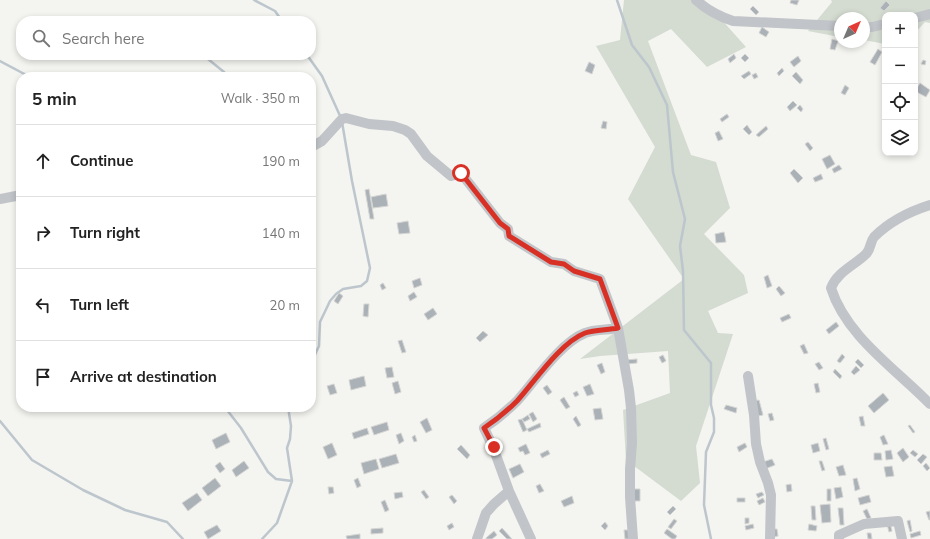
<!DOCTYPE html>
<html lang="en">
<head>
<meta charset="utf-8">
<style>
  :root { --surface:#fff; --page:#f2f2f2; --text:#222; --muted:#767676; --line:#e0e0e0 }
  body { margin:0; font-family:Mulish,sans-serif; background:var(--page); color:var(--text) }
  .controls { position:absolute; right:12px; top:12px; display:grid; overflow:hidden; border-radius:8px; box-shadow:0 2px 6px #0003 }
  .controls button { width:36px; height:36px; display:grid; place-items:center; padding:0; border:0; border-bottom:1px solid var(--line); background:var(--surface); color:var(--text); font:20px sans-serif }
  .compass { position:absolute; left:834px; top:12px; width:36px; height:36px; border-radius:50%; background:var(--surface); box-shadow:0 2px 6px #0003; rotate:44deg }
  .stop { position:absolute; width:12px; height:12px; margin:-9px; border:3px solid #d93025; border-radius:50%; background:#fff }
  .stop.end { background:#d93025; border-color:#fff; box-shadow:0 1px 4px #0008 }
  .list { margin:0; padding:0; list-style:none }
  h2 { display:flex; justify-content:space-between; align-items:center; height:52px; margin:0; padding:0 16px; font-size:17px }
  h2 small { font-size:13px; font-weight:400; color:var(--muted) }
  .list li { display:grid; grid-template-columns:26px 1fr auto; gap:12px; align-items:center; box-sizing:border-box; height:72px; padding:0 16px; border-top:1px solid var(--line) }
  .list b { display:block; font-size:15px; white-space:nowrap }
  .list em { font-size:13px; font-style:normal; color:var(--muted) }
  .icon { flex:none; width:22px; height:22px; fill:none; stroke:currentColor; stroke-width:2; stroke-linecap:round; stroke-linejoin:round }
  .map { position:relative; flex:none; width:930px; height:539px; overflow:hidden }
  .search { position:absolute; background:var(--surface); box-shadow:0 2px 6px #0003; left:16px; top:16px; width:300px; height:44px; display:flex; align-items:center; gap:10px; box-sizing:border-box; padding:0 14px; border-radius:16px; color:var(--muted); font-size:15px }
  .panel { position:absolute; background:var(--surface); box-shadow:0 2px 6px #0003; left:16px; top:72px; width:300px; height:340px; border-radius:16px }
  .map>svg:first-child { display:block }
</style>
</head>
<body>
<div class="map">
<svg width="930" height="539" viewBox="0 0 930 539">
  <rect width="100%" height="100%" fill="#f4f4f0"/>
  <!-- green -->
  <path fill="#d4dbd1" d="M624,0H704L746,47L707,67L671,29L648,41L691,155L716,162L730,208L704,234L744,275L748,293L708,311L718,333L733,334L696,446L700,483L681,501L626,460L623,410L670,393L668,351L600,356L580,359L684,279L628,199L655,147L596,46L620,40Z
    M831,0H930V23L925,22L915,33V15H885V44L864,40V18H840V37L808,31L832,2Z"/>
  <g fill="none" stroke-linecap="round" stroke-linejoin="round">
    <!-- stream -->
    <path stroke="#bcc6cc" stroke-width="2.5" d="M254,0L275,11L282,21
      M617,0L632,45L649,67L667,105L673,172L685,219L680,246L683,271L684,330L711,363V405L714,418V432L706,452L704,505L711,539
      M203,55L224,72L228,77
      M307,55L322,76L341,118
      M0,61L30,77
      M311,363L319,346L320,322L330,301L336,294L343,289L361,286L367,281L370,268L352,181L342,122
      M226,407L227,410L241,428L268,472L276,479L292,481
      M0,421L32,460L83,490L125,510L167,522L183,539
      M262,539L277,523L292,481L287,448L290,439L291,426L288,407"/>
  </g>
  <!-- building -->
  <path fill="#aab1b7" stroke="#d5d5d3" d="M791,0H799L797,5L790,3Z
    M886,1L890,5L884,11L880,8Z
    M753,6L759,12L756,15L750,9Z
    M762,27L769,32L766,37L759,33Z
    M832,39L838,41L835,50L830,49Z
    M878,49L882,52L875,65L870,62Z
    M734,54L736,58L730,63L728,59Z
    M745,54L749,58L745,62L741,58Z
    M798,56L801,61L794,67L790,62Z
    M923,60L926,61L925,65L921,64Z
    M589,62L595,65L592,74L585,71Z
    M782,68L784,71L779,76L777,73Z
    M749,71L751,74L744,79L741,76Z
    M796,72L803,80L800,84L792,76Z
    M756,73L758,77L754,79L752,75Z
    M920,83L930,90L926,97L915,91Z
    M845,85L849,88L845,95L841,93Z
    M793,101L797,105L790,111L787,107Z
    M800,105L803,109L801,112L797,108Z
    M727,114L729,117L722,122L720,119Z
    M603,121L607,122L606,129L601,128Z
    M747,125L752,132L749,135L743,129Z
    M766,126L768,129L759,137L756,135Z
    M719,131L723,139L718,141L715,133Z
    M808,142L813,148L810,151L805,144Z
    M830,155L835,164L827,169L822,159Z
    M839,165L842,169L834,173L832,169Z
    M794,169L803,178L798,183L790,173Z
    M821,174L823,179L815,182L813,178Z
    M369,189L374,219H370L365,190Z
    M386,194L388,206L373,208L371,197Z
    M408,221L410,233L399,234L397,223Z
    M724,232L726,242L716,243L715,234Z
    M768,275L772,286L767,288L764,277Z
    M420,278L422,285L414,288L412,281Z
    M383,283L386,288L382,290L380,285Z
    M779,286L785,293L781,296L776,289Z
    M414,292L417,297L410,301L408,296Z
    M339,293L343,296L338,304L334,301Z
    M364,304H369L368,317L363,316Z
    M433,308L437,314L428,320L424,314Z
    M789,314L791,318L782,322L780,318Z
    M836,322L839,326L829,334L826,330Z
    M483,331L488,335L480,342L476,338Z
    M402,340L406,352L402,353L398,341Z
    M804,344L808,353L804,354L800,346Z
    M842,354L845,357L840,363L837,361Z
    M663,355L666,361L662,363L659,357Z
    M637,359V363L627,364L626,360Z
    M858,359L864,365L861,368L855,362Z
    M819,362L823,368L819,370L815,364Z
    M602,363L605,372L601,374L597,365Z
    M856,366L860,370L854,375L851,372Z
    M392,367L394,377L387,378L385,368Z
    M835,369L842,376L840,379L833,372Z
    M364,376L366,386L351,390L349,380Z
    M398,381L401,392L395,394L392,383Z
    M818,383L820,392L816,393L814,384Z
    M334,384L337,393L330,395L327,386Z
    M590,384L594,394L587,396L583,387Z
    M547,385L552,392L548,395L543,388Z
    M577,391L579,395L575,397L573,393Z
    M883,393L889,400L874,413L868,406Z
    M564,397L570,407L566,409L560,400Z
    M759,400L763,415L758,416L754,401Z
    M726,405L737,408L736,413L724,409Z
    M601,408L603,419L595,420L593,409Z
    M533,412L537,419L533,422L529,414Z
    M772,413L774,420L770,421L768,414Z
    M528,415L530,419L524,422L522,419Z
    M576,416L581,425L578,427L573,419Z
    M863,416L865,426H861L859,417Z
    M427,418L432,430L426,433L420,422Z
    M522,419L527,430L523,432L518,420Z
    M387,422L389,430L374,435L371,427Z
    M540,423L541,427L529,432L527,429Z
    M910,425L915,432L913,433L908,426Z
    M367,428L369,434L354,439L352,433Z
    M226,433L230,442L216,449L212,440Z
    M401,433L404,441L399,444L396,435Z
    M415,435L417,441L414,442L412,437Z
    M884,435L888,444L883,445L880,437Z
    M826,438L829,449L826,450L823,439Z
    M332,443L337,455L328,459L323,447Z
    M745,443L747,447L739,452L737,447Z
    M818,443L820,451L813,453L811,445Z
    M526,444L530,453L525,455L523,451L520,452L518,448Z
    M461,445L470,455L467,459L457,449Z
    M903,448L909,457L903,462L897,453Z
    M548,450L550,454L542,458L540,454Z
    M891,450L893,459L886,460L885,451Z
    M913,450L918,454L915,457L910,453Z
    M874,453H881L882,460H874Z
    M396,454L399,463L382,468L379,459Z
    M923,454L927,457L921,464L917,460Z
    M376,459L379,469L364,474L361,463Z
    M772,459L775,465L765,469L763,462Z
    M244,461L249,468L236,477L232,470Z
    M819,461H822L825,470L822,471Z
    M220,462L225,469L220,473L215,466Z
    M926,463L930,468L927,471L923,466Z
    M520,464L524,472L513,478L509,469Z
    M843,465L846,475L839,476L836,467Z
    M892,466L894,476L886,477L884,467Z
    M215,478L221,486L208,496L202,488Z
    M358,478L361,486L357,488L354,480Z
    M857,478L860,489L855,491L853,479Z
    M540,484L544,491L539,493L536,486Z
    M791,484L792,491L787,492L786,485Z
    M328,487H333L334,493L329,494Z
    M841,487L843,497L836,499L834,488Z
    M632,489H640V501H633Z
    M827,489H831V501H827Z
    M424,490L429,497L426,499L421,492Z
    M402,492L403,497L395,499L394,493Z
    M762,492L764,495L758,498L756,494Z
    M197,493L202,500L188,511L182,503Z
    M452,495L457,501L454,504L449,497Z
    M869,495L871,502L860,505L858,498Z
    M572,496L574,503L564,507L561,501Z
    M737,498H745V502H737Z
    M763,498L765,502L759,505L757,501Z
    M385,500L389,510L385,512L381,502Z
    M830,504L831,522L822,523L820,505Z
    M673,506L676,509L670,515L667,512Z
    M811,506H815L816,520H812Z
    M838,508H843L844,525H840Z
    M867,509L871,518L867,519L863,511Z
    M930,511V520H929L926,512Z
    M745,518H749V523L745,524Z
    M674,519L677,521L671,529L668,527Z
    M910,520L912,531L910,532L907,521Z
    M605,522L608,526L605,530L601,526Z
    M452,523L454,527L449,530L447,526Z
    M890,523L892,531L889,532L887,524Z
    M753,524L754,528L746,530L745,526Z
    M809,524L817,526L816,531L808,530Z
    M217,525L221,531L208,539L204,532Z
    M383,528V533L371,534V529Z
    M502,528L512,539H507L499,531Z
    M667,529L677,536L675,539H672L664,533Z
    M771,529H777L778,536L772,537Z
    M624,530H630L631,539H625Z
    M494,531L497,535L492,539H486V538Z
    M920,531L921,535L911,538L910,534Z
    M867,533H871L872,539H868Z
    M360,534V539H347L346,536Z"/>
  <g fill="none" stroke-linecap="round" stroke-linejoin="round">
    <!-- minor -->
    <path stroke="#c1c4c8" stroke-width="10" d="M696,0C707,10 718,16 733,21L840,26
      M915,18L930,14
      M864,27H872L885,24
      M311,147L322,141L342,119L346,118L369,124L393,126L405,130L411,134L427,156L451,176L461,173L500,223L508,229L509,236L551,262L564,264L574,271L600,279L618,328L629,390L631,408L632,443L630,469V497L633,539
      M0,199L21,195
      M930,205C911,211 889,222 874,237C870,242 871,249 866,254C855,265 837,272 831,288C846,336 896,369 930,404
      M748,376L754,415L756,444L760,462L768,483L771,495L770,539
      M477,539L486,513L494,504L509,491
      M531,539L509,491L493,447L484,428C496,420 507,411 517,401C535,381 560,343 585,333C594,329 608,330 618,328
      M839,539V535L864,524L898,521L902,539"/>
  </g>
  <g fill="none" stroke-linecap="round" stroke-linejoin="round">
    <!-- route -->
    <path stroke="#d93025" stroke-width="5" d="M461,173L500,223L508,229L509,236L551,262L564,264L574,271L600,279L618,328C608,330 594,330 585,333C560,343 535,381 517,401C507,411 496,420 484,428L494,447"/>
  </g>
</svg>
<div class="controls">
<button>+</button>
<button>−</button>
<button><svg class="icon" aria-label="locate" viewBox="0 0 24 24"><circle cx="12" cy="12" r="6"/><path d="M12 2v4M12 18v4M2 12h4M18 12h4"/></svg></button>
<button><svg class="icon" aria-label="layers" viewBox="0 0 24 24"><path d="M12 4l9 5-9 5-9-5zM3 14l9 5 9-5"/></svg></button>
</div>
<svg class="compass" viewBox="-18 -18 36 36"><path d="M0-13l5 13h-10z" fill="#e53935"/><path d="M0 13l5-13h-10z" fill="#767676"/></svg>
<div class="stop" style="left:461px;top:173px"></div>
<div class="stop end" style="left:494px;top:447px"></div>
<div class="search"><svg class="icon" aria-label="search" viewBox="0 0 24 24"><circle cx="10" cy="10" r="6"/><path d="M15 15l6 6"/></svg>Search here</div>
<section class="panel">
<h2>5 min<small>Walk · 350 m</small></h2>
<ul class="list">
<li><svg class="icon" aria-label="ahead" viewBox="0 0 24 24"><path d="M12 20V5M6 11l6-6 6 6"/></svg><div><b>Continue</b></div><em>190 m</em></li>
<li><svg class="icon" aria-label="right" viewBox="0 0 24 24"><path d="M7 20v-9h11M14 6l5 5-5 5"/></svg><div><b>Turn right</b></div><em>140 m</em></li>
<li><svg class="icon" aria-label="left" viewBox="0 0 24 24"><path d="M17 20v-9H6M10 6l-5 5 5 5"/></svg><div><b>Turn left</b></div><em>20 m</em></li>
<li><svg class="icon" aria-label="arrive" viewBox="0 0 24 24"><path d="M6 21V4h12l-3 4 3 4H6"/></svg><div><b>Arrive at destination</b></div></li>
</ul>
</section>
</div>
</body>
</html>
